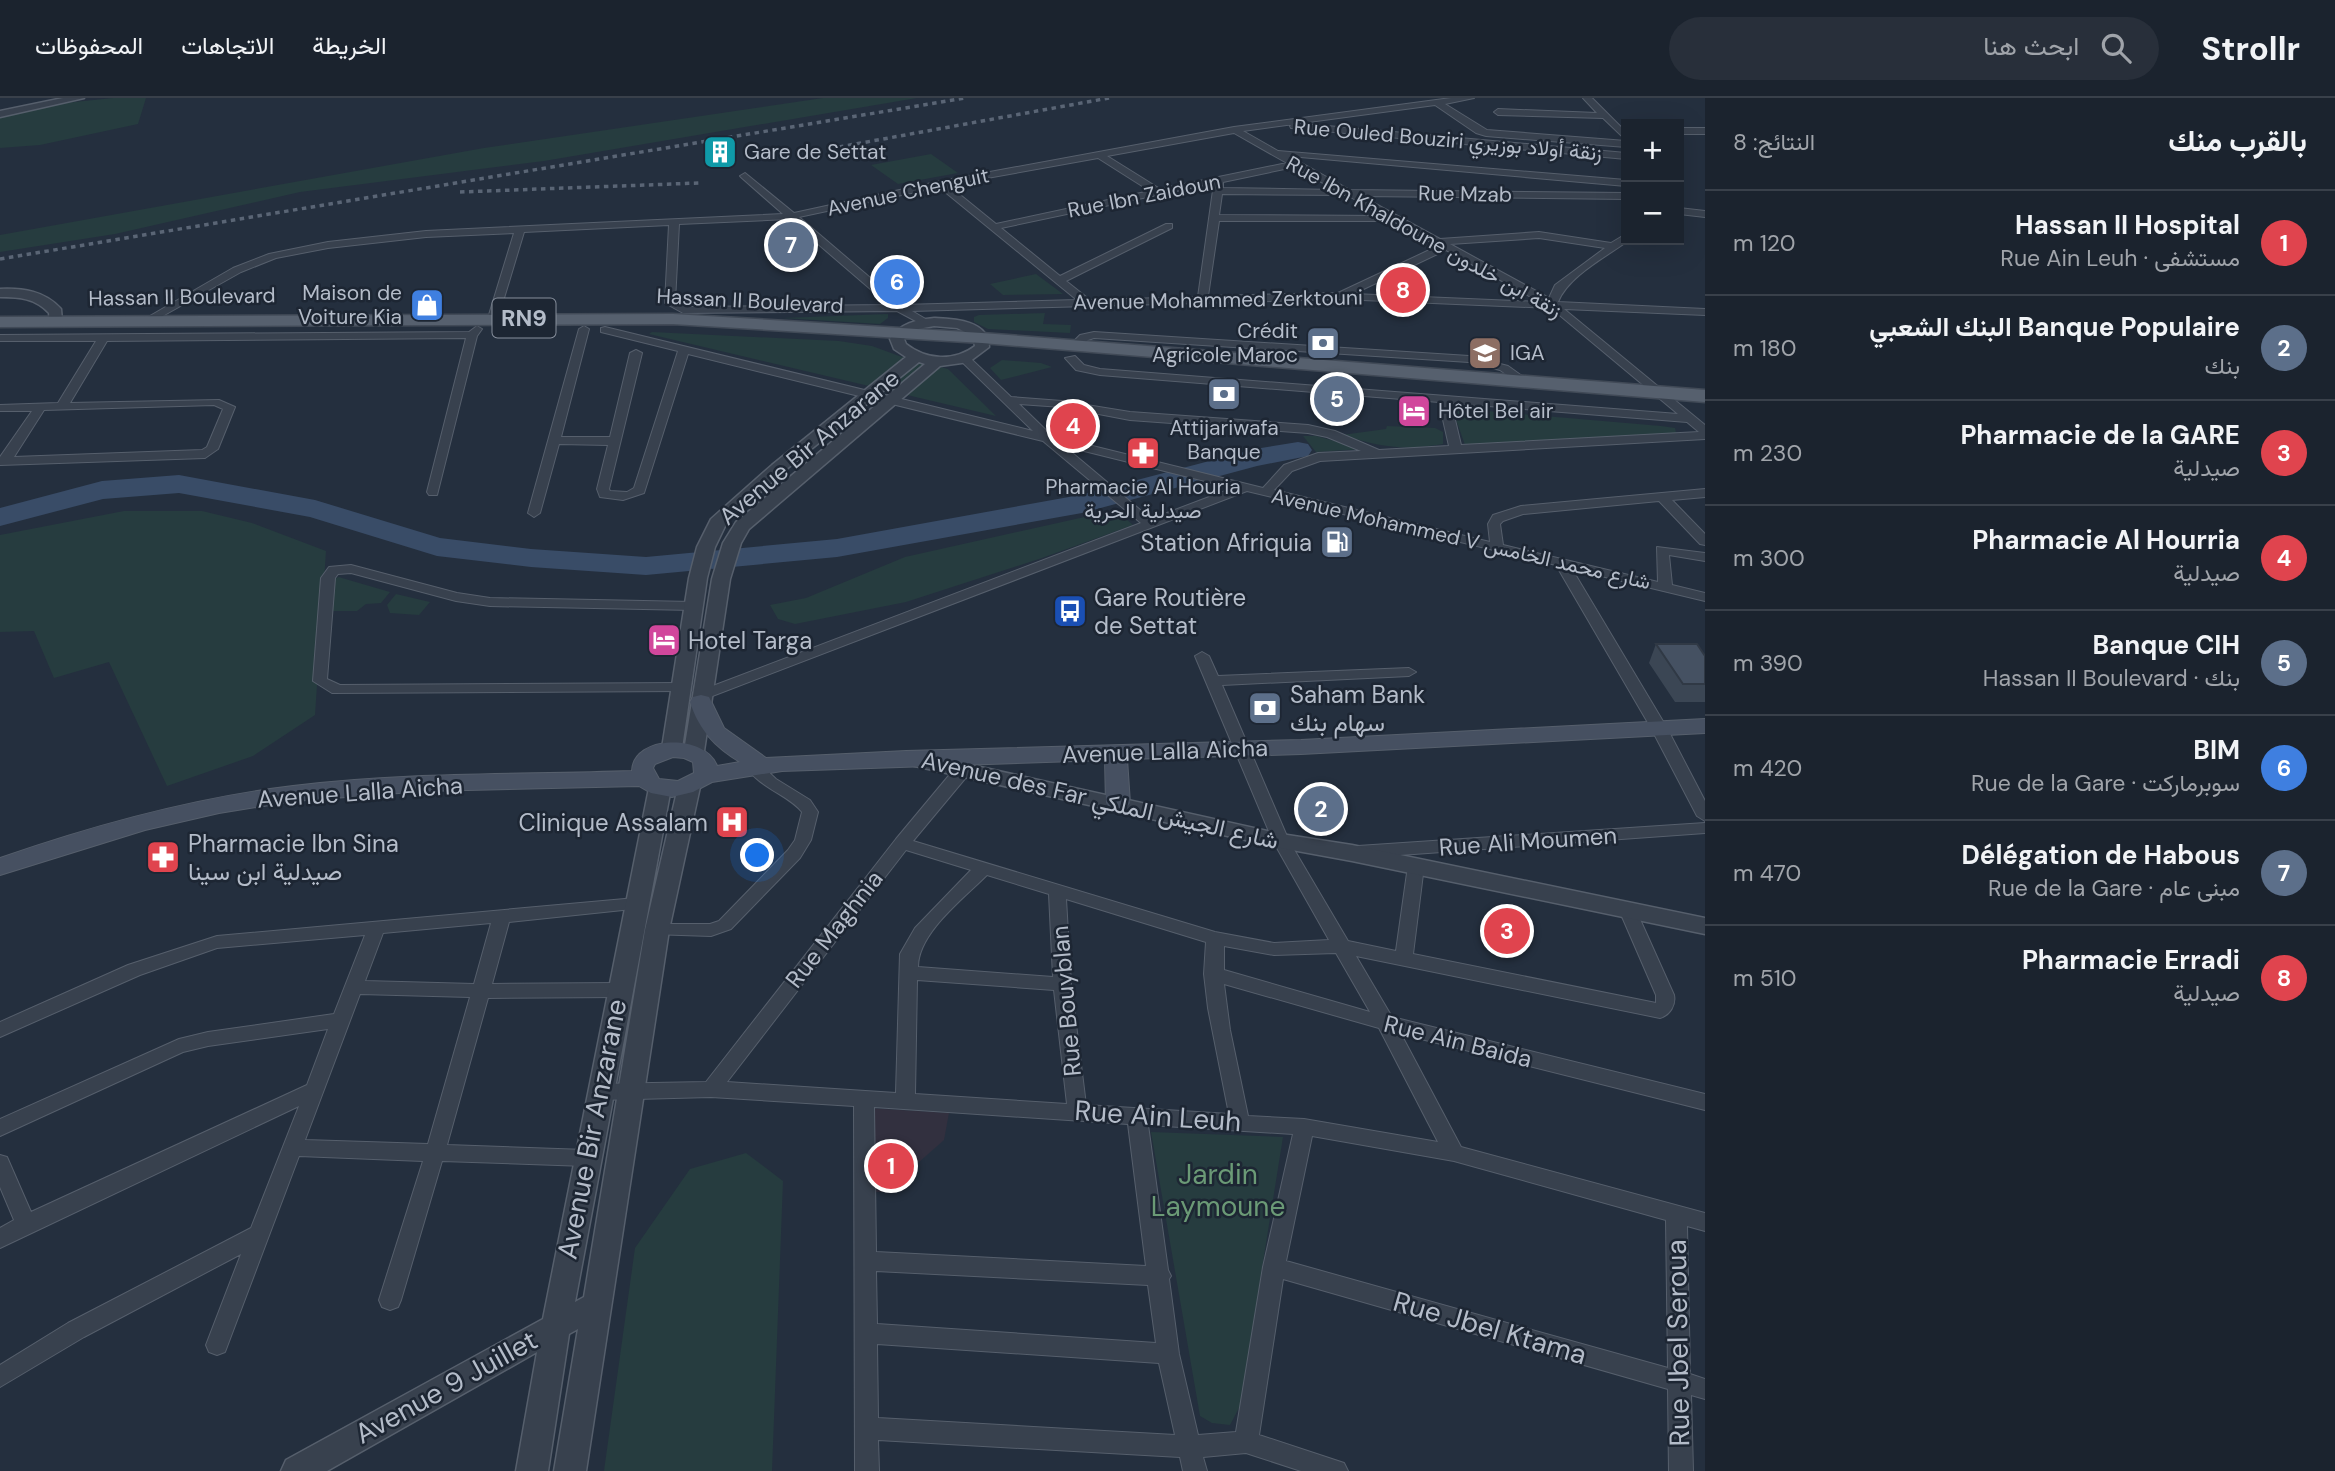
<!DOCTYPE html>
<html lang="ar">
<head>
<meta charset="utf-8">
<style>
  :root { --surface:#1b232e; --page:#282f3a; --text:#f1f3f6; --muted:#a0a4aa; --line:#39404a; --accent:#0b8043 }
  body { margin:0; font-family:"DM Sans",Vazirmatn,sans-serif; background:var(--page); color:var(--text); direction:rtl }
  .controls { position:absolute; right:21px; top:21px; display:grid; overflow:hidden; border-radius:0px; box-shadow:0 7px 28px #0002 }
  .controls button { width:63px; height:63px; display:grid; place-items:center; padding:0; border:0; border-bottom:2px solid var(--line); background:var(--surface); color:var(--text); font:35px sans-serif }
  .you { position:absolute; left:758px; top:758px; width:24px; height:24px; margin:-18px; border:5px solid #fff; border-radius:50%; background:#1a73e8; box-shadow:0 0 0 10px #1a73e833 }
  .badge { display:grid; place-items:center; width:46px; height:46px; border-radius:50%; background:var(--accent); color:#fff; font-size:23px; font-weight:700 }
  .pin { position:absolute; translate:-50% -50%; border:4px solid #fff; box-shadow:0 2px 7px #0006 }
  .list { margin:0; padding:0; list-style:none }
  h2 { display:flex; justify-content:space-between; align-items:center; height:91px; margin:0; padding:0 28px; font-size:30px }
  h2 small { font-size:23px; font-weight:400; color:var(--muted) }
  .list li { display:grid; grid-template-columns:46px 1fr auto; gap:21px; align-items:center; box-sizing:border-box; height:105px; padding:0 28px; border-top:2px solid var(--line) }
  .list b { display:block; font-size:26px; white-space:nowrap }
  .list p { margin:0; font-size:23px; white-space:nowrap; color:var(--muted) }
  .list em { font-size:23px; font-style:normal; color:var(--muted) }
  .icon { flex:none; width:38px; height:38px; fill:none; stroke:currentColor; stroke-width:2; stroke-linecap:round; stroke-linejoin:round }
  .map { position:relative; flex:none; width:1705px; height:1373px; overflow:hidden; direction:ltr }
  header { display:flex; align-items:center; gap:42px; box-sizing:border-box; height:98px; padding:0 35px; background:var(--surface); border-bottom:2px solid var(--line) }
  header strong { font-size:33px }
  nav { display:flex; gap:38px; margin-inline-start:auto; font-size:24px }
  .search { width:490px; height:63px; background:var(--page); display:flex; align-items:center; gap:18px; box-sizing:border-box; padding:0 24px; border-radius:38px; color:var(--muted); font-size:26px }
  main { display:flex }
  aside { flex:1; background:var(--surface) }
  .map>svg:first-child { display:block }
</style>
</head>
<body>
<header>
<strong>Strollr</strong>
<div class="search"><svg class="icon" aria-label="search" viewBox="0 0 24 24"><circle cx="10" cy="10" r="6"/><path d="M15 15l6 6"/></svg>ابحث هنا</div>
<nav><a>الخريطة</a><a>الاتجاهات</a><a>المحفوظات</a></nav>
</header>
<main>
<aside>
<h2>بالقرب منك<small>النتائج: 8</small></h2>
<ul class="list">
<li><span class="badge" style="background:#e0444e">1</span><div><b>Hassan II Hospital</b><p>مستشفى · Rue Ain Leuh</p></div><em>120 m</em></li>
<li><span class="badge" style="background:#5c6f8a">2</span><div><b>Banque Populaire البنك الشعبي</b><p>بنك</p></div><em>180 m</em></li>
<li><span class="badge" style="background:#e0444e">3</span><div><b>Pharmacie de la GARE</b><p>صيدلية</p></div><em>230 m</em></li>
<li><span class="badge" style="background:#e0444e">4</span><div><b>Pharmacie Al Hourria</b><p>صيدلية</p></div><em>300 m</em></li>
<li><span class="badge" style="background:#5c6f8a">5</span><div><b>Banque CIH</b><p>بنك · Hassan II Boulevard</p></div><em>390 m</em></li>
<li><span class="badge" style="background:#3f7fe0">6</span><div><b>BIM</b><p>سوبرماركت · Rue de la Gare</p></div><em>420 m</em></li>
<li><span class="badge" style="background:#5c6f8a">7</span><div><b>Délégation de Habous</b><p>مبنى عام · Rue de la Gare</p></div><em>470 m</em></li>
<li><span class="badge" style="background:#e0444e">8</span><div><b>Pharmacie Erradi</b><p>صيدلية</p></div><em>510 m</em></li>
</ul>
</aside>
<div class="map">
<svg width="1705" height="1373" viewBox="0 0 1705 1373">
  <rect width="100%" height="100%" fill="#242f3e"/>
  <!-- medical -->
  <path fill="#32303f" d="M868,1010L949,1015L944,1042L885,1094H868Z"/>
  <!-- green -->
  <path fill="#263c3f" d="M113,0H146L138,26L40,47L0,50V18L65,5Z
    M823,0H917L544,63L300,94L115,136L0,154V137L484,50Z
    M931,56L958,75L898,86L871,67Z
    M1036,176L1063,196L1003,197L990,186Z
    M1045,215L1043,226L1071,227L1070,235L988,231L974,224V219L979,217Z
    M888,216V220L880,226L782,220Z
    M652,234L839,243L872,248L902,259L948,271L996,318L649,236Z
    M1002,262L1041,265L1052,269L1001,282L990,270Z
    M1452,310L1661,328L1675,330L1676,335L1465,347Z
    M1387,328L1435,330L1443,334V346C1402,353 1381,349 1342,337L1386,331Z
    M1303,338H1316L1363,351L1316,354Z
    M1116,412L1133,427L1042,460L906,504L795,526L778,521L770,507L806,500L905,459Z
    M124,413H202L252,425L326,453L315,617L253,658L167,688L109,564L54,580L34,533L0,534V437Z
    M339,479L342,480L390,494L381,505L366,506L357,513H332L334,481Z
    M396,496L430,504L419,517L390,515L387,507Z
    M1151,1034L1283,1039L1240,1308L1230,1327L1212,1325L1200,1318Z
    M746,1055L783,1083L772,1373H604L635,1150L690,1071Z"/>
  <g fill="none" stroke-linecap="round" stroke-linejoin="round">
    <!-- river -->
    <path fill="#394c67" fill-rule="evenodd" d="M1298,344L1308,346L1312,352L1308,358L1257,368L1082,415L837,459L646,477L531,469L437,458L310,419L179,395L103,401L0,428V410L102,383L179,377L315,402L440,440L531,451L646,459L837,441L1080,397L1255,351Z"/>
    <!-- minor casing -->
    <g stroke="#565f6c" stroke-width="2">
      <path id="minor" d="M1451,0H1474L1445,6L1487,32L1626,43V49L1486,38L1476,35L1435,7L1243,33L1278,53L1626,82V88L1289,58L1350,92L1626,95V101L1361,98L1440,141L1539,134L1611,145L1626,136V142H1629C1608,158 1569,177 1558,204L1705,211V217L1564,211L1705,327V341L1320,363L1292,373L1274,392L1490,444L1488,426L1493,417L1521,408L1705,391V399L1672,402L1705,436V447L1700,446L1659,403L1523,416L1503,423L1500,426L1503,447L1658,484L1657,449L1705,455V463L1669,457L1672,487L1705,495V503L1572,471L1667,630L1705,703V723L1697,718L1651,630L1556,467L1247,393L702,602L695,597L697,594L1141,425L1043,343L688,256L644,395L623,402L600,399L597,391L608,347L559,346L540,415L534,419L528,415L579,231L584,228L589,231L561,339H610L630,255L636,252L642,255L609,391L610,393L627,394L634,390L678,253L601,234V230L605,229L1033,333L960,262V258H968L1011,299L1062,303L1130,314L1308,327L1335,333L1379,352L1449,348L1439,304L1100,277L1076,272L1065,260L1075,258L1084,267L1100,271L1678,316L1551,210L1339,201L912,213L929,223L930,225L925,228L897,213L683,215L665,205L669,127L524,134L498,220L493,223L488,220L514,135L426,139L328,150L276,160L241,174L152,224L143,222L233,170L269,156L328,144L426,133L783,116L742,80L740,78L745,75L794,115L941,83L1234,29ZM1234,35L1287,65L1160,91L1107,58ZM1098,60L1150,93L996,126L948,87ZM1294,69L1336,92L1223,90V84ZM1214,85L1198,199L1090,202L1066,183L1172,130V126H1166L1060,178L1001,130ZM939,89L1077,202L902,207L799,119ZM1222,96L1347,97L1384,118L1219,117ZM789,121L889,207L685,209L675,204L679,126ZM1219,123H1393L1438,148L1338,195L1208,198ZM1539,140L1605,150L1555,187L1549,200L1450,146ZM1446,152L1540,204L1353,196ZM1451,305L1687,324L1699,334L1461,347ZM1019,306L1062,309L1130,322L1308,335L1327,339L1361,353L1318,355L1284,367L1263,390L1052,338ZM1064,348L1233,390L1151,421Z
        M1583,0H1592L1626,34V42L1603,20L1498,17L1494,14L1498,11L1597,15Z
        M1294,25L1626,55V61L1291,30L1290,28Z
        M1679,30H1705V36H1679Z
        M1679,110L1705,113V119L1679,116Z
        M477,228L482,231L477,238L437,397H429L427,394L466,240L107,243L70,305L219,302L235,309L218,351L205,360L0,367V359L32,313H0V307L58,305L96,243H0V237L469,234ZM214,307L223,311L207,349L202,352L14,359L44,312Z
        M1094,234L1469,258L1508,268L1529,283L1519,285L1500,272L1469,264L1094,240L1088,242L1078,250L1069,248L1080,237Z
        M351,467L457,495L490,500L693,504L700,508L693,512L490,508L456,503L351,475L338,476L335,480L327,581L340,587L681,585L688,589L681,593L332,595L313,583L321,480L329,469Z
        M1202,554L1209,558L1218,578L1409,570L1416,574L1409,578L1222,587L1289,743L1348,843L1396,853L1408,768L1416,762L1424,768L1413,856L1656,905V897L1620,814L1623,810H1635L1674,897C1676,907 1670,917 1660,920L1356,858L1392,919L1705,996V1012L1401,936L1461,1049L1705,1115V1133L1687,1128L1690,1276L1705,1281V1301L1691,1297L1693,1373H1669L1668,1291L1283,1181L1259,1337L1344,1365L1348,1373H1301L1246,1355L1203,1359L1207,1373H1183L1180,1359L878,1342L879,1373H855L854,1008L711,999L599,1002L592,999L589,994L592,989L599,986L706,984L896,741L956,669H968L970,673L968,677L913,743L1215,834L1274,845L1329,842L1273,743L1195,558ZM906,752L971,772L915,830L900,856L896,995L727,984ZM987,777L1049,796L1053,879L918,869C918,835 963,801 987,777ZM1066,801L1206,844L1204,876L1208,910L1229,1016L1086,1007L1071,886ZM1224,848L1274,857L1336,855L1370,914L1224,872ZM917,882L1054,892L1067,1006L915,996ZM1224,886L1379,930L1438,1044L1304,1021L1248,1018L1230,932ZM874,1009L1128,1026L1146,1168L876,1154ZM1148,1027L1293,1036L1263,1169L1236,1334L1198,1337L1179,1256L1169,1181L1171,1178L1168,1172ZM1312,1038L1454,1063L1666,1122L1668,1270L1286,1163ZM876,1173L1148,1187L1156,1245L877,1226ZM877,1246L1159,1265L1175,1337L878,1320Z
        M753,663L758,664L776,681L810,702L818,714L811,742L800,760L731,831L711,838L651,836L648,832L651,828L657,826H710L719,823L788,752L795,742L802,714C789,697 761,691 745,668Z
        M1705,725V735L1358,760L1350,754L1358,748Z
        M636,800L642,802L645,806L642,810L509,824L492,886L619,885L625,887L628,892L625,897L619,899L488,900L447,1047L586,1052L593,1054L596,1060L593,1066L586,1068L442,1063L401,1202L398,1209L390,1212L382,1209L379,1202L423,1063L299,1058L225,1254L217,1257L209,1254L206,1247L241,1156L84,1239L0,1289V1267L68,1225L251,1130L299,1008L0,1150V1130L14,1122L0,1089V1057L7,1059L31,1114L307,987L328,931L208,948L183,954L0,1038V1021L179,941L208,934L334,916L365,837L217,850L140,877L0,939V924L128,867L217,838ZM491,825L474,886L365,883L383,835ZM360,896L470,899L428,1046L305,1042Z"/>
    </g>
    <!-- tertiary casing -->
    <g stroke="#565f6c" stroke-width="3">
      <path id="tertiary" d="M63,0H84L0,19V13Z
        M0,191C23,190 45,193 61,211L62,223L60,226H50L49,215C35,200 19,199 0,199Z
        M934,220C954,221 989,222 989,249L969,264L940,268L749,431L741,445L730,481L704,653L701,658H687L684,653L712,481L723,445L736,424L925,266L919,264L784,373L727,424L715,449L707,480L682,650L679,655H665L662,650L689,480L697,449L711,421L772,367L906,259L894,251L890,241C901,225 916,222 934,220ZM934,228L957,230L973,238L975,248C954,264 926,262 906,246L904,241L918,231Z
        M913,654L1281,736L1352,747L1705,820V836L1352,763L1281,750L906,666L903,661L906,656Z
        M689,682L696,684L700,689L669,832L586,1373H554L578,1231L569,1236L548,1373H516L537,1254L327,1373H281L286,1362L543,1221L649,690L653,685H667L671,690L575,1204L584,1199L645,832L678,689L682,684Z"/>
    </g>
    <!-- secondary casing -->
    <g stroke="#565f6c" stroke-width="2">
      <path id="secondary" d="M701,597L709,599L724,630L766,660L906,653L1301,642L1705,621V635L1301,656L1127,661L1130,705L1126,710L1118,713L1110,710L1106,705L1105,662L782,673L712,684L693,694L672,699L651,695L639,688L425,693L294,703L219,715L145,732L0,777V760C95,727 193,700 293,688C405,674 519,677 632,673C633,637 705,635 717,668L740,664C715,649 699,632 690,604L693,599ZM673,659L684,660L693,664L694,675L678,683L659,681L653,670L655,666Z"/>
    </g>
    <!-- primary casing -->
    <g stroke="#414a57" stroke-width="3">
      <path id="primary" d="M673,216L982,235L1705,292V304L982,245L673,226L0,229V219Z"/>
    </g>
    <!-- minor -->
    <use href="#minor" fill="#38414e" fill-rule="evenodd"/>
    <!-- tertiary -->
    <use href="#tertiary" fill="#38414e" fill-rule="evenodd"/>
    <!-- secondary -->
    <use href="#secondary" fill="#465061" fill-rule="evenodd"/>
    <!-- primary -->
    <use href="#primary" fill="#56606e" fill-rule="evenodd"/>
    <!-- rail -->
    <path stroke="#5a6575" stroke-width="3.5" stroke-dasharray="4.5 4.5" stroke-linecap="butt" d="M839,49L1109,0
      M460,94L699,85
      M0,161L965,0"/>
  </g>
  <!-- wall -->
  <path fill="#3b4654" d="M1656,546L1705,558V604H1675L1649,565Z"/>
  <!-- building -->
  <path fill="#455162" stroke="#303945" stroke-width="2" d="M1656,546H1697L1705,558V586H1683Z"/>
  <!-- icons -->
  <defs>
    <g id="building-square" transform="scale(1.75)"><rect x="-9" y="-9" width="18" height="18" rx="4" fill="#0f9aa8" stroke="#1d2633"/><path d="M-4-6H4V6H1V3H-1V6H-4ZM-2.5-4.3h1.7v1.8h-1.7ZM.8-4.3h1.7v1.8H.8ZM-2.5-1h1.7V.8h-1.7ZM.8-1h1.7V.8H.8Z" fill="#fff"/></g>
    <g id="shop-square" transform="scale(1.75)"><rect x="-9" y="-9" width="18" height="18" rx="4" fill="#3f7fe0" stroke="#1d2633"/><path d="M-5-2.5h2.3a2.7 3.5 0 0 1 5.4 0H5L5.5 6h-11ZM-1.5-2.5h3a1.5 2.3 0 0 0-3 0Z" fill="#fff"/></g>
    <g id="bank-square" transform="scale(1.75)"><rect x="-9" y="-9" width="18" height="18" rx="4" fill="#5c6f8a" stroke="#1d2633"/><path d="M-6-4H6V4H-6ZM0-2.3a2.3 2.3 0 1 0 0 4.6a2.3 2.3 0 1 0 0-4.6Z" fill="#fff"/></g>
    <g id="university-square" transform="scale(1.75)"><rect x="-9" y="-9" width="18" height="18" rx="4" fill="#8d6e63" stroke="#1d2633"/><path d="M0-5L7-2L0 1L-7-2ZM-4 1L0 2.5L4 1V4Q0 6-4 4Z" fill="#fff"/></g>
    <g id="hotel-square" transform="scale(1.75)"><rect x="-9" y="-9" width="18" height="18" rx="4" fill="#d1479c" stroke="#1d2633"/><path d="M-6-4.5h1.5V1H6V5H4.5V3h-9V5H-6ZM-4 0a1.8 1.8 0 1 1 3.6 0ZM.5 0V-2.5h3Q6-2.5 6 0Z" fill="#fff"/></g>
    <g id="pharmacy-square" transform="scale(1.75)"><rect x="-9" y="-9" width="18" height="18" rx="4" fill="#e0444e" stroke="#1d2633"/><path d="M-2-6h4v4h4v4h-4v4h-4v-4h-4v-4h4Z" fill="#fff"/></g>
    <g id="fuel-square" transform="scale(1.75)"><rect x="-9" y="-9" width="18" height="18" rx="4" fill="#5c6f8a" stroke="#1d2633"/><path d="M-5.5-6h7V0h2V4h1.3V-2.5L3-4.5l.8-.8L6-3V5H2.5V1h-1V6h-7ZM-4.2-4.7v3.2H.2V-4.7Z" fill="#fff"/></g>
    <g id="bus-square" transform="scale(1.75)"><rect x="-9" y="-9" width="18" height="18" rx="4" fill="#1a4fb4" stroke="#1d2633"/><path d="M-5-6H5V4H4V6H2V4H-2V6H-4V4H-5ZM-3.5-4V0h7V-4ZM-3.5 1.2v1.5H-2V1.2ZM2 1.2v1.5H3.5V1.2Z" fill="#fff"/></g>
    <g id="hospital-square" transform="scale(1.75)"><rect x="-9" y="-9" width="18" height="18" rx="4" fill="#e0444e" stroke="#1d2633"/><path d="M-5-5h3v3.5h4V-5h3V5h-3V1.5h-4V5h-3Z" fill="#fff"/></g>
  </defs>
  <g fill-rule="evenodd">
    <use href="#building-square" x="720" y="54"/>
    <use href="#shop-square" x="427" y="207"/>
    <use href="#bank-square" x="1323" y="245"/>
    <use href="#university-square" x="1485" y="255"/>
    <use href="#bank-square" x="1224" y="296"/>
    <use href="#hotel-square" x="1414" y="313"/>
    <use href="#pharmacy-square" x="1143" y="355"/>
    <use href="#fuel-square" x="1337" y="444"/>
    <use href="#bus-square" x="1070" y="513"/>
    <use href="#hotel-square" x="664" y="542"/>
    <use href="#bank-square" x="1265" y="610"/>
    <use href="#hospital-square" x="732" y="724"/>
    <use href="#pharmacy-square" x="163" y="759"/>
  </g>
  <g text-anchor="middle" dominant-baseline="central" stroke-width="5" stroke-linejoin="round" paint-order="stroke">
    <!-- far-street labels -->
    <g font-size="21" fill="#b4bcc9" stroke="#1d2633">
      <text transform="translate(1448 42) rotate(5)">Rue Ouled Bouziri زنقة أولاد بوزيري</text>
      <text transform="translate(908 94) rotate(-12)">Avenue Chenguit</text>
      <text transform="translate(1465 96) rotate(1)">Rue Mzab</text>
      <text transform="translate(1144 98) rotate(-11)">Rue Ibn Zaidoun</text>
      <text transform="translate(1424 139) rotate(29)">Rue Ibn Khaldoune زنقة ابن خلدون</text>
      <text transform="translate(182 199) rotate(-1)">Hassan II Boulevard</text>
      <text transform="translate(1218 202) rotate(-1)">Avenue Mohammed Zerktouni</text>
      <text transform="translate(750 203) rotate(3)">Hassan II Boulevard</text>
      <text transform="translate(1461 441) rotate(13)">Avenue Mohammed V شارع محمد الخامس</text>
    </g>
    <!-- far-poi labels -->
    <g font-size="21" fill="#b4bcc9" stroke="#1d2633" text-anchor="start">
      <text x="744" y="54">Gare de Settat</text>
      <text x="402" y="195" text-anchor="end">Maison de<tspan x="402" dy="24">Voiture Kia</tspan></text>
      <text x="1298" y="233" text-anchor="end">Crédit<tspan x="1298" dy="24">Agricole Maroc</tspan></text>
      <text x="1510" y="255">IGA</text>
      <text x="1438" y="313">Hôtel Bel air</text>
      <text x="1224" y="330" text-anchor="middle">Attijariwafa<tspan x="1224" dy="24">Banque</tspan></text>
      <text x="1143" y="389" text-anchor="middle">Pharmacie Al Houria<tspan x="1143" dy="24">صيدلية الحرية</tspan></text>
    </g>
    <!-- shield labels -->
    <rect fill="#1d2633" stroke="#878f9c" stroke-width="2" x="492.5" y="200.5" width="63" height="39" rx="5"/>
    <g font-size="23" font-weight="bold" fill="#b4bcc9">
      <text x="524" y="220">RN9</text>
    </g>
    <!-- street labels -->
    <g font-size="24" fill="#b4bcc9" stroke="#1d2633">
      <text transform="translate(809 349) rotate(-40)">Avenue Bir Anzarane</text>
      <text transform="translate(1165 653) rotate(-2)">Avenue Lalla Aicha</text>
      <text transform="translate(360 694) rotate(-4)">Avenue Lalla Aicha</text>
      <text transform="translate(1100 702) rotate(13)">Avenue des Far شارع الجيش الملكي</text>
      <text transform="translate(1528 743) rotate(-4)">Rue Ali Moumen</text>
      <text transform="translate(834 831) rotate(-52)">Rue Maghnia</text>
      <text transform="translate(1066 903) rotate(-95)">Rue Bouyblan</text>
      <text transform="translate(1458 943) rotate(14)">Rue Ain Baida</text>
    </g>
    <!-- poi labels -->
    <g font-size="24" fill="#b4bcc9" stroke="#1d2633" text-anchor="start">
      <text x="1312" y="444" text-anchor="end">Station Afriquia</text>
      <text x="1094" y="499">Gare Routière<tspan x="1094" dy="28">de Settat</tspan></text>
      <text x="688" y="542">Hotel Targa</text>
      <text x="1290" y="596">Saham Bank<tspan x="1290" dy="28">سهام بنك</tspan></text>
      <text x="708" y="724" text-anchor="end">Clinique Assalam</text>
      <text x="188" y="745">Pharmacie Ibn Sina<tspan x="188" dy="28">صيدلية ابن سينا</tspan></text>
    </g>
    <!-- near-street labels -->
    <g font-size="28" fill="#b4bcc9" stroke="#1d2633">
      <text transform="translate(1158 1018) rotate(4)">Rue Ain Leuh</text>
      <text transform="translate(592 1031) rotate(-79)">Avenue Bir Anzarane</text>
      <text transform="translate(1490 1230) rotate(16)">Rue Jbel Ktama</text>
      <text transform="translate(1678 1245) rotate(-91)">Rue Jbel Seroua</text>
      <text transform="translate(446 1289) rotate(-29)">Avenue 9 Juillet</text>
    </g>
    <!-- near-park labels -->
    <g font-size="28" fill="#6b9a76" stroke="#1d2633">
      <text x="1218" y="1076">Jardin<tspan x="1218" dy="32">Laymoune</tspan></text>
    </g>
  </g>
</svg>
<div class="controls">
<button>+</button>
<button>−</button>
</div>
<div class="you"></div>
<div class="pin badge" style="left:891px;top:1068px;background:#e0444e">1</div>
<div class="pin badge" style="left:1321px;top:711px;background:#5c6f8a">2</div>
<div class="pin badge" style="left:1507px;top:833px;background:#e0444e">3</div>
<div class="pin badge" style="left:1073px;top:328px;background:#e0444e">4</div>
<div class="pin badge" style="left:1337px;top:301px;background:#5c6f8a">5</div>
<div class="pin badge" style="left:897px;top:184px;background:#3f7fe0">6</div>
<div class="pin badge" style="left:791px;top:147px;background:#5c6f8a">7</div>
<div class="pin badge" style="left:1403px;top:192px;background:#e0444e">8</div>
</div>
</main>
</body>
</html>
